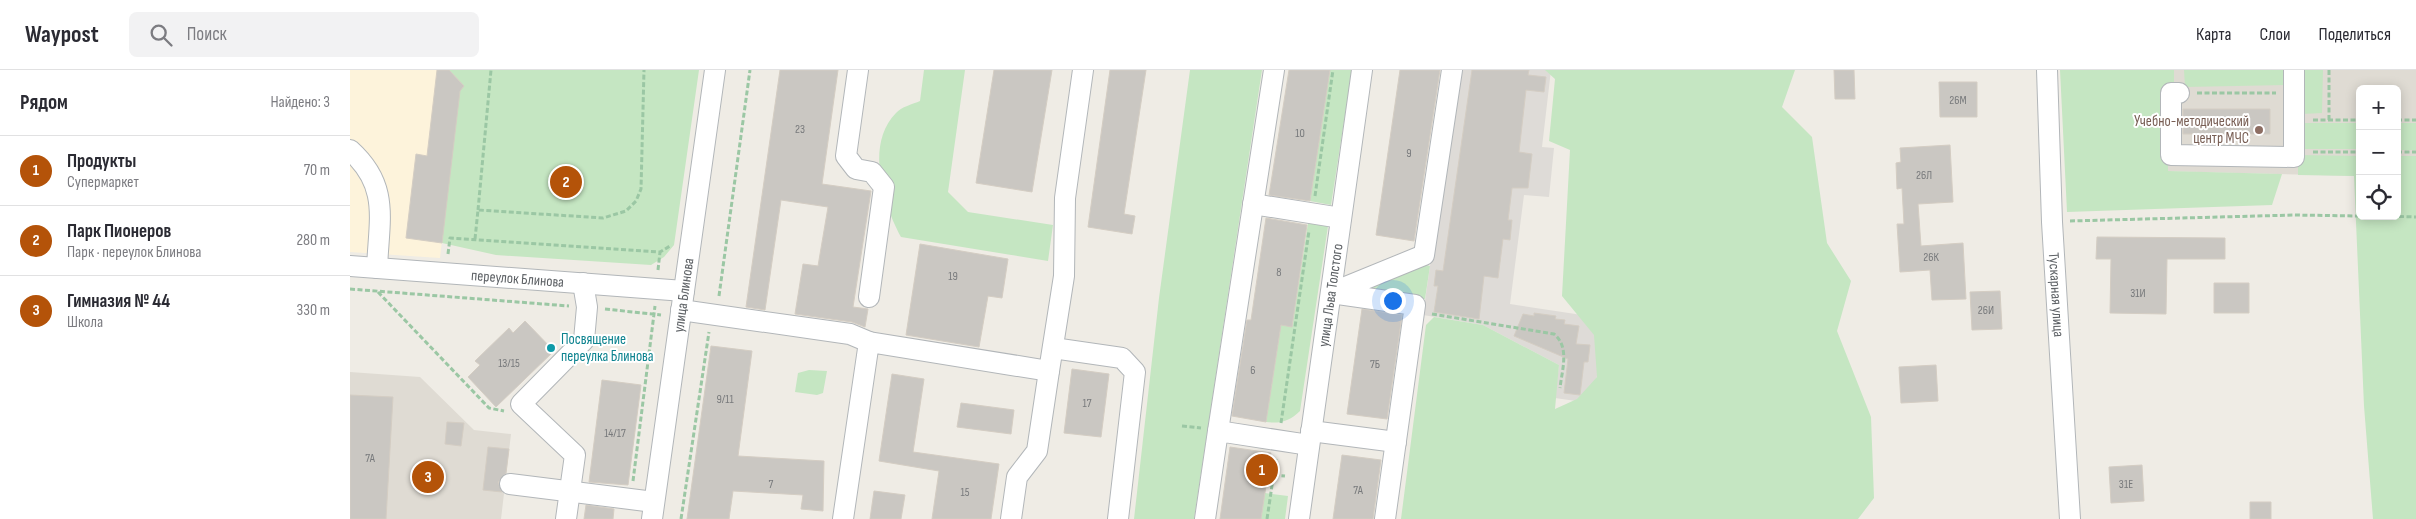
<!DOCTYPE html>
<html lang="ru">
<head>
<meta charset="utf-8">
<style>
  :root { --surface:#fff; --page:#f2f2f3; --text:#2b2b33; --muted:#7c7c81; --line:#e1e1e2; --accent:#b45309 }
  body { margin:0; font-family:"Sofia Sans Condensed",sans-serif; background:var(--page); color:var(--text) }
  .controls { position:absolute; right:15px; top:15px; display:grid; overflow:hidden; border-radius:8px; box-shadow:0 2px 12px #0003 }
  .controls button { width:45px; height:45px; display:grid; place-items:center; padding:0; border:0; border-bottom:1px solid var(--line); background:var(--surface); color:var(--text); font:25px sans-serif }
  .you { position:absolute; left:1042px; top:230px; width:18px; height:18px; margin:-12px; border:4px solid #fff; border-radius:50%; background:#1a73e8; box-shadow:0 0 0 8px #1a73e833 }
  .badge { display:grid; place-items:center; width:32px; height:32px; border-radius:50%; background:var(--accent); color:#fff; font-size:16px; font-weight:700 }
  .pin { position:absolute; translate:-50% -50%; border:2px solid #fff; box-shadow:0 1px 5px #0006 }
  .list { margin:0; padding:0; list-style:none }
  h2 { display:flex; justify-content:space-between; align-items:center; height:65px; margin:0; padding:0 20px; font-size:21px }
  h2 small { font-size:16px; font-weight:400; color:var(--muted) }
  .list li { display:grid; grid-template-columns:32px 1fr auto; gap:15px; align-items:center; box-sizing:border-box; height:70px; padding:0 20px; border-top:1px solid var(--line) }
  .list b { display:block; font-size:19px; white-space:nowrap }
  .list p { margin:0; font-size:16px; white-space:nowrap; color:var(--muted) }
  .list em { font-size:16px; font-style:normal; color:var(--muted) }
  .icon { flex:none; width:28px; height:28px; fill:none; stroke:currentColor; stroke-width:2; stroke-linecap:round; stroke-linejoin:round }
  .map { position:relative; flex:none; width:2066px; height:449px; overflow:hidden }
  header { display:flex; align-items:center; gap:30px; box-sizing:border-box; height:70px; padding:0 25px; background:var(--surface); border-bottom:1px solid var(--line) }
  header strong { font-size:24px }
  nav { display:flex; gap:28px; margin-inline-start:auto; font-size:18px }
  .search { width:350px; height:45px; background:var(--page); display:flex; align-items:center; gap:12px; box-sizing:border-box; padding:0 18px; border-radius:8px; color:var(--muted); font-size:19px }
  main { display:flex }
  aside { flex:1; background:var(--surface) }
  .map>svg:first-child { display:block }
</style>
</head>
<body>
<header>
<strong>Waypost</strong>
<div class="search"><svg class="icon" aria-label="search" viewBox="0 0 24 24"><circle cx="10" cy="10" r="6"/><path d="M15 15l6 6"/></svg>Поиск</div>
<nav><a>Карта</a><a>Слои</a><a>Поделиться</a></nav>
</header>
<main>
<aside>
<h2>Рядом<small>Найдено: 3</small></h2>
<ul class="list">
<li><span class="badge">1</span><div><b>Продукты</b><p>Супермаркет</p></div><em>70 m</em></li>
<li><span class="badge">2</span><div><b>Парк Пионеров</b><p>Парк · переулок Блинова</p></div><em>280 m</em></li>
<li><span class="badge">3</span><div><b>Гимназия № 44</b><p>Школа</p></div><em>330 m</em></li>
</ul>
</aside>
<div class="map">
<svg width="2066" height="449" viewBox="0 0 2066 449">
  <rect width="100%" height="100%" fill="#efece5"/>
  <!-- commercial -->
  <path fill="#fdf3db" d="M0,0H99L120,10L96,136L90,188L0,182Z"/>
  <!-- industrial -->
  <path fill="#dedbd7" d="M1108,0H1201L1192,77L1204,78L1199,127L1174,125L1160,234L1232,245L1250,269L1246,317L1233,332L1205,328L1209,295L1133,255L1073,245Z"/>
  <!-- education -->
  <path fill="#dfdbd3" d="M1806,0H2066V108L2047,107V19H2010V106L1809,101Z
    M0,302L70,307L124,360L161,364L151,449H0Z"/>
  <!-- green -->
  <path fill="#c5e6c2" d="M99,0H349L324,175L314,187L301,195L146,185L92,173L104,27L114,16Z
    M574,0H615L598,122L618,142L703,155L698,191L551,167C533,134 515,74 546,43C551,37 563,34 570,31Z
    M840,0H912L844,449H784L809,228Z
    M980,0H1002L981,135L960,131Z
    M1195,0H1445L1432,37L1462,67L1477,173L1501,211L1487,261L1521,347L1524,428L1508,449H1051L1076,255L1084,247L1133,255L1209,295L1205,339L1227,329L1247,307L1244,265L1212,226L1220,80L1199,71L1205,9Z
    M1710,0H1824V13L1817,14L1818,101L1932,104L1922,135L1717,142Z
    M1834,0H1936V15L1835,17Z
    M1952,0H1973L1972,43L1952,44Z
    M1947,53H2010V79H1947Z
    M2047,53H2066V80H2047Z
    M1948,85L2010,86V146H2047V86H2066V449H2023L2014,336L2004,106L1948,105Z
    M958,153L978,156L950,341C940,351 930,354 916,352L931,255L942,256Z
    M1073,194L1080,196L1075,229L1023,222L1021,217Z
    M459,300L477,301L473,323L467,325L445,322L448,303Z
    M915,423L938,426L935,449H911Z"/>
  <!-- building -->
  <path fill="#cac7c2" stroke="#d4cdc3" d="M87,0H99L114,16L110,21L92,173L56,168L66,84L77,86Z
    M430,0H488L472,114L521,121L503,237L518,239L515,257L502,252L445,244L453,194L468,196L478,137L431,130L415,240L396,237Z
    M644,0H702L682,122L626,113Z
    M760,0H796L774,144L785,146L782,164L738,157Z
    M939,0H980L960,131L919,125Z
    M1050,0H1090L1064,171L1026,165Z
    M1122,0H1179L1178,5L1196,7L1194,22L1176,20L1169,82L1182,84L1178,118H1162L1158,150H1162L1160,170L1153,169L1148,208L1134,206L1129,249L1084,242L1088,216H1084L1086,200L1093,201Z
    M1484,0H1504L1505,29H1485Z
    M1589,12H1627V47H1590Z
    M1833,39H1920V64H1833Z
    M1600,75L1603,132L1568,134L1571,176L1613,173L1616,229L1582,230L1580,200L1550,202L1547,154H1554L1552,118L1547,119L1546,93L1551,92L1550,78Z
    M916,148L957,155L942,257L931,255L916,352L882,346L897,250H901Z
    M1747,167L1875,168V189H1817L1816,244L1760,243L1761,189H1746Z
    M570,174L658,189L652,228L638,226L629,277L556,265Z
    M1864,213H1899V243H1864Z
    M1650,221L1652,259L1622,260L1620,222Z
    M1012,239L1052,245L1037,349L997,344Z
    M1184,243L1206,246L1205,249L1215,250L1214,254L1229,256L1226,274L1240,275L1238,292H1234L1230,325L1214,323L1218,289L1164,266L1173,244L1184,246Z
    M175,251L204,281L146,337L118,307L130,295L125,291L159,258L163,263Z
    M361,276L402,281L388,386L474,391L473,441L451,439L453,425L383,421L379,449H337Z
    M1586,295L1588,331L1551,333L1549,297Z
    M722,299L759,304L751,367L714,363Z
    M542,304L574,309L563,382L649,394L641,449H582L589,401L529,391Z
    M252,310L291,315L278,415L239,412Z
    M0,325L43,327L36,449H0Z
    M611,333L664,340L661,364L607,357Z
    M97,352L114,353L111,376L95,374Z
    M138,377L159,379L156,403L148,412L152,422L133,420Z
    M880,377L921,383L911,449H870Z
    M992,385L1031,390L1023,449H983Z
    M1792,395L1794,431L1761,433L1759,397Z
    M524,421L555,425L551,449H520Z
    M1900,432H1921V449H1900Z
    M236,435L264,439L263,449H234Z"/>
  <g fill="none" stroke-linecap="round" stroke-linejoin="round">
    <!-- minor casing -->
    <g stroke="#b2b6b9" stroke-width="22">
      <g id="minor">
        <path d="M508,0L496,86L506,99L522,102L534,117L519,227"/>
        <path id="s1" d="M1697,0L1702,152L1720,449"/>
        <path d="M1829,23H1821V85L1944,87V0"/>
        <path d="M0,80C40,116 29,149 27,198"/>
        <path d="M903,134L991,148"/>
        <path id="s2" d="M0,196L334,221"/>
        <path d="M331,240L500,264L519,272"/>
        <path d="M703,278L772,288L785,302L768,449"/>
        <path d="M868,361L924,0"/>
        <path d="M961,361L1046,372"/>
        <path d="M160,414L304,432"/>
        <path d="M216,449L225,385L171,334L234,270L237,237L233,213"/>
        <path id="s3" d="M302,449L365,0"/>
        <path d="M493,449L519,272L699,301L714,206L715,128L733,0"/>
        <path d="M661,449L667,407L687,381L699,301"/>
        <path d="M855,449L868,361L959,375"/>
        <path id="s4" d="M949,449L1012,0"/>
        <path d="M1035,449L1065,235L981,223L1074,185L1102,0"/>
      </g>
    </g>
    <!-- path -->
    <path stroke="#9bc7a4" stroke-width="3" stroke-dasharray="5 2.5" stroke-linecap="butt" d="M1847,23H1926
      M1963,50H2010
      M1979,50V0
      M2047,50H2066
      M1963,82H2010
      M2047,82H2066
      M965,126L983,0
      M128,140L141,0
      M2034,146L2066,147
      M1720,151L1944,145L2010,146
      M125,169L128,140L253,148L276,141L286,131L291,119L294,0
      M98,184L100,168L310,182L320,176
      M308,200L310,182
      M0,219L219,236
      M28,222L139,338L154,341
      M369,226L400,0
      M255,239L311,245
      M1082,244L1204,264C1220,277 1212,300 1210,318
      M931,353L959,161
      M832,356L851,358
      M924,405L935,406
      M283,411L305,236
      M331,449L359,262
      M917,449L926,389"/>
    <!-- minor -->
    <use href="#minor" stroke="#fff" stroke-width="20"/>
  </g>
  <!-- markers -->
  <circle fill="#8d6e63" stroke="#fff" stroke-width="2" cx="1909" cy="60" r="5"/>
  <circle fill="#0f9aa8" stroke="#fff" stroke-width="2" cx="201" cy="278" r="5"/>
  <g text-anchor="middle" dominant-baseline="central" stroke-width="4" stroke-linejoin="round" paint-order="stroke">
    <!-- number labels -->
    <g font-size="12" fill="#787a7c">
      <text x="1608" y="30">26М</text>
      <text x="450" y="59">23</text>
      <text x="950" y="63">10</text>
      <text x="1059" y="83">9</text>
      <text x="1574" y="105">26Л</text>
      <text x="1581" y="187">26К</text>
      <text x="929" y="202">8</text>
      <text x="603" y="206">19</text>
      <text x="1788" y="223">31И</text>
      <text x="1636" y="240">26И</text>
      <text x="159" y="293">13/15</text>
      <text x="1025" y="294">7Б</text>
      <text x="903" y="300">6</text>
      <text x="375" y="329">9/11</text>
      <text x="737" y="333">17</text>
      <text x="265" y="363">14/17</text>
      <text x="20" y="388">7А</text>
      <text x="421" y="414">7</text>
      <text x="1776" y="414">31Е</text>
      <text x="1008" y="420">7А</text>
      <text x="615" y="422">15</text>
    </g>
    <!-- education labels -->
    <g font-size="15" fill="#785e54" stroke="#fff" text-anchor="end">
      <text x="1899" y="51">Учебно-методический<tspan x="1899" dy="17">центр МЧС</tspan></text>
    </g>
    <!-- street labels -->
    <g font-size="15" fill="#5d6165" stroke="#fff">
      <text stroke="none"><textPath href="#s2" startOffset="168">переулок Блинова</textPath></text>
      <text stroke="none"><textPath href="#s3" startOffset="226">улица Блинова</textPath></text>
      <text stroke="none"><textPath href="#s4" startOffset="226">улица Льва Толстого</textPath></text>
      <text stroke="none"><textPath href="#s1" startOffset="225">Тускарная улица</textPath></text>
    </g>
    <!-- culture labels -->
    <g font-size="15" fill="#0d838f" stroke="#fff" text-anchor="start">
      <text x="211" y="269">Посвящение<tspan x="211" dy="17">переулка Блинова</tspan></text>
    </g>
  </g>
</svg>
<div class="controls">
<button>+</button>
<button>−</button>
<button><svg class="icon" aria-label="locate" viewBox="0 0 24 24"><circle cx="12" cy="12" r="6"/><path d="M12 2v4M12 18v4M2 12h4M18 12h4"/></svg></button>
</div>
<div class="you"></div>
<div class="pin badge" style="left:912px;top:400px">1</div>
<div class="pin badge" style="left:216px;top:112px">2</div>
<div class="pin badge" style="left:78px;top:407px">3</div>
</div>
</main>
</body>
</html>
